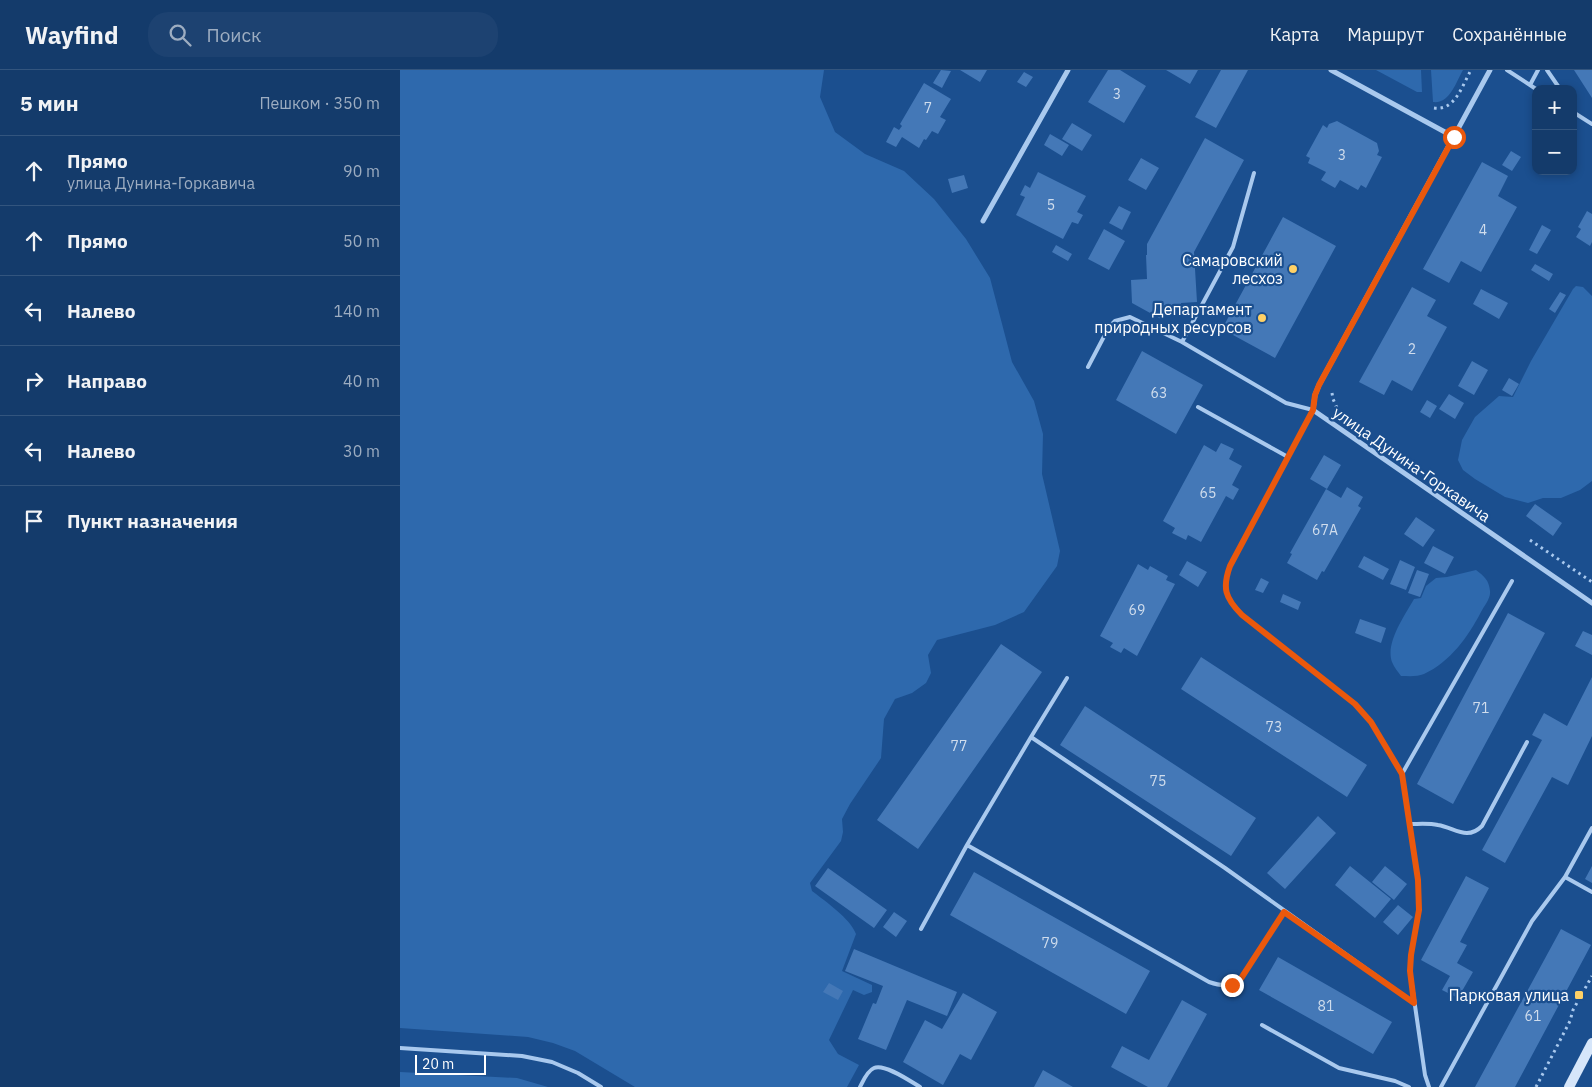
<!DOCTYPE html>
<html lang="ru">
<head>
<meta charset="utf-8">
<style>
  :root { --surface:#143b6b; --page:#1d4271; --text:#f1f3f6; --muted:#9dadc1; --line:#33557e }
  body { margin:0; font-family:"IBM Plex Sans",sans-serif; background:var(--page); color:var(--text) }
  .controls { position:absolute; right:15px; top:15px; display:grid; overflow:hidden; border-radius:10px; box-shadow:0 2px 8px #0003 }
  .controls button { width:45px; height:45px; display:grid; place-items:center; padding:0; border:0; border-bottom:1px solid var(--line); background:var(--surface); color:var(--text); font:25px sans-serif }
  .scale { position:absolute; left:15px; bottom:12px; width:71px; box-sizing:border-box; padding-left:5px; border:2px solid #fff; border-top:0; font-size:14px; line-height:18px; white-space:nowrap; color:#fff; -webkit-text-stroke:4px #1b4f8f; paint-order:stroke }
  .stop { position:absolute; width:15px; height:15px; margin:-11px; border:4px solid #ea580c; border-radius:50%; background:#fff }
  .stop.end { background:#ea580c; border-color:#fff; box-shadow:0 1px 5px #0008 }
  .list { margin:0; padding:0; list-style:none }
  h2 { display:flex; justify-content:space-between; align-items:center; height:65px; margin:0; padding:0 20px; font-size:21px }
  h2 small { font-size:16px; font-weight:400; color:var(--muted) }
  .list li { display:grid; grid-template-columns:32px 1fr auto; gap:15px; align-items:center; box-sizing:border-box; height:70px; padding:0 20px; border-top:1px solid var(--line) }
  .list b { display:block; font-size:19px; white-space:nowrap }
  .list p { margin:0; font-size:16px; white-space:nowrap; color:var(--muted) }
  .list em { font-size:16px; font-style:normal; color:var(--muted) }
  .icon { flex:none; width:28px; height:28px; fill:none; stroke:currentColor; stroke-width:2; stroke-linecap:round; stroke-linejoin:round }
  .map { position:relative; flex:none; width:1192px; height:1017px; overflow:hidden }
  header { display:flex; align-items:center; gap:30px; box-sizing:border-box; height:70px; padding:0 25px; background:var(--surface); border-bottom:1px solid var(--line) }
  header strong { font-size:24px }
  nav { display:flex; gap:28px; margin-inline-start:auto; font-size:18px }
  .search { width:350px; height:45px; background:var(--page); display:flex; align-items:center; gap:12px; box-sizing:border-box; padding:0 18px; border-radius:20px; color:var(--muted); font-size:19px }
  main { display:flex }
  aside { flex:1; background:var(--surface) }
  .map>svg:first-child { display:block }
</style>
</head>
<body>
<header>
<strong>Wayfind</strong>
<div class="search"><svg class="icon" aria-label="search" viewBox="0 0 24 24"><circle cx="10" cy="10" r="6"/><path d="M15 15l6 6"/></svg>Поиск</div>
<nav><a>Карта</a><a>Маршрут</a><a>Сохранённые</a></nav>
</header>
<main>
<aside>
<h2>5 мин<small>Пешком · 350 m</small></h2>
<ul class="list">
<li><svg class="icon" aria-label="ahead" viewBox="0 0 24 24"><path d="M12 20V5M6 11l6-6 6 6"/></svg><div><b>Прямо</b><p>улица Дунина-Горкавича</p></div><em>90 m</em></li>
<li><svg class="icon" aria-label="ahead" viewBox="0 0 24 24"><path d="M12 20V5M6 11l6-6 6 6"/></svg><div><b>Прямо</b></div><em>50 m</em></li>
<li><svg class="icon" aria-label="left" viewBox="0 0 24 24"><path d="M17 20v-9H6M10 6l-5 5 5 5"/></svg><div><b>Налево</b></div><em>140 m</em></li>
<li><svg class="icon" aria-label="right" viewBox="0 0 24 24"><path d="M7 20v-9h11M14 6l5 5-5 5"/></svg><div><b>Направо</b></div><em>40 m</em></li>
<li><svg class="icon" aria-label="left" viewBox="0 0 24 24"><path d="M17 20v-9H6M10 6l-5 5 5 5"/></svg><div><b>Налево</b></div><em>30 m</em></li>
<li><svg class="icon" aria-label="arrive" viewBox="0 0 24 24"><path d="M6 21V4h12l-3 4 3 4H6"/></svg><div><b>Пункт назначения</b></div></li>
</ul>
</aside>
<div class="map">
<svg width="1192" height="1017" viewBox="0 0 1192 1017">
  <rect width="100%" height="100%" fill="#1b4f8f"/>
  <!-- green -->
  <path fill="#2e69ad" d="M0,0H424L420,27L435,62L465,84L504,101L534,129L566,169L590,208L612,292L634,331L643,364L642,404L660,481L657,496L624,542L595,555L537,570L528,585L531,603L526,613L512,623L495,629L484,649L481,688L450,734L442,749L443,762L441,771L410,813L412,821C426,832 450,848 456,864L442,901L472,915V922L464,925L453,920L429,970L438,984L459,995L447,1017H235L175,981L153,973L128,967L0,958Z
    M976,0H1021L1022,22H1017Z
    M1031,0H1063C1056,12 1050,34 1033,32Z
    M1176,216L1183,217L1192,226V411L1180,420L1161,428H1143L1128,433L1105,427L1075,409L1063,400L1058,390L1062,370L1075,347L1099,326L1113,327L1131,291L1173,219Z
    M1076,500C1084,506 1089,510 1090,521C1091,528 1084,536 1081,542C1068,567 1050,592 1024,604C1017,607 1008,606 1001,606C998,602 994,597 992,592C985,573 1005,545 1014,529L1021,528L1026,516L1036,508L1047,507Z
    M0,1002L117,1008L148,1017H0Z"/>
  <!-- building -->
  <path fill="#4478b7" d="M541,0L551,1L542,18L533,13Z
    M560,0H587L580,12Z
    M708,0H720L746,16L724,53L688,32Z
    M766,0H798L790,14Z
    M821,0H848L816,58L795,47Z
    M1174,0H1192V28Z
    M624,2L633,7L626,17L617,12Z
    M524,13L551,29L540,47L546,50L538,64L532,61L526,70L524,69L519,78L502,67L496,77L486,72L494,57L499,60L502,56L500,54Z
    M937,51L977,73L979,81L977,85L982,87L966,118L961,115L958,120L940,110L935,118L921,110L926,102L908,93L910,88L906,86L923,55L927,58L929,54Z
    M672,53L692,65L682,81L662,69Z
    M650,64L669,75L662,86L644,75Z
    M805,68L844,90L794,182L797,232L781,233V236H774L768,246L764,243L761,249L732,233L731,210L747,209L746,185H747V174Z
    M1111,81L1121,87L1112,101L1102,95Z
    M741,88L759,98L746,120L728,110Z
    M1082,92L1108,106L1098,126L1117,137L1081,202L1061,191L1049,213L1023,199Z
    M638,102L686,126L677,142L683,145L678,154L672,152L663,169L616,145L625,127L620,125L625,115L630,118Z
    M564,105L568,118L552,123L548,109Z
    M719,136L731,142L722,160L709,153Z
    M1187,141L1192,144V172L1190,176L1176,167L1181,159L1178,157Z
    M883,147L936,176L875,288L822,259Z
    M1142,155L1151,160L1137,184L1129,180Z
    M704,159L725,171L709,200L688,189Z
    M656,175L672,184L668,191L652,182Z
    M1135,194L1153,204L1149,211L1131,200Z
    M1012,217L1036,230L1027,246L1047,257L1012,321L992,310L984,325L959,312Z
    M1081,219L1108,233L1099,249L1073,234Z
    M1160,222L1166,225L1155,243L1149,239Z
    M742,281L803,315L776,364L716,330Z
    M1072,291L1088,300L1074,325L1058,316Z
    M1109,308L1119,314L1112,326L1102,320Z
    M1049,324L1064,333L1055,349L1039,339Z
    M1027,330L1037,336L1030,348L1020,342Z
    M821,373L834,379L829,389L842,396L832,415L839,419L833,430L826,426L801,472L788,465L786,470L772,463L775,458L763,451L804,375L816,382Z
    M924,385L941,395L927,419L910,409Z
    M947,417L963,427L958,436L961,438L924,502L922,501L917,510L887,493L892,484L890,483L926,419L941,428Z
    M1135,434L1162,453L1153,466L1126,446Z
    M1016,447L1035,460L1023,477L1004,464Z
    M1033,476L1054,487L1045,504L1024,493Z
    M964,486L989,499L983,510L958,497Z
    M1000,490L1015,497L1006,520L990,514Z
    M787,491L807,502L798,517L779,505Z
    M738,494L748,500L750,496L768,506L766,510L775,514L737,586L724,578L721,583L710,577L713,573L700,566Z
    M1017,500L1029,504L1020,527L1008,523Z
    M861,508L869,512L863,523L855,520Z
    M883,524L901,532L898,540L880,532Z
    M1108,543L1145,563L1053,734L1017,714Z
    M960,549L986,558L981,573L955,563Z
    M1183,561L1192,565V585L1175,576Z
    M601,574L642,602L518,779L477,750Z
    M801,587L967,695L947,727L781,619Z
    M1192,607V666L1168,715L1152,707L1105,793L1082,780L1142,670L1132,665L1144,643L1167,656Z
    M685,636L856,748L831,786L660,675Z
    M918,746L936,763L885,819L867,803Z
    M950,796L991,829L975,848L935,815Z
    M985,796L1007,814L994,830L972,812Z
    M1192,796V813L1185,809Z
    M428,798L487,840L474,858L415,816Z
    M574,802L750,901L726,944L550,845Z
    M1066,806L1089,818L1060,872L1067,875L1057,893L1073,902L1058,928L1042,920L1050,906L1021,890Z
    M998,835L1013,847L998,865L983,852Z
    M494,842L507,851L496,867L483,857Z
    M1161,859L1191,875L1115,1017H1075Z
    M454,879L557,922L547,946L507,930L486,980L458,969L473,933L476,934L483,916L445,901Z
    M878,887L992,952L973,984L859,920Z
    M429,913L443,921L438,930L423,922Z
    M563,923L597,942L571,990L560,984L543,1015L503,992L525,950L542,959Z
    M782,930L807,944L767,1017H748L711,997L722,976L749,990Z
    M643,1000L673,1017H634Z"/>
  <g fill="none" stroke-linecap="round" stroke-linejoin="round">
    <!-- path -->
    <path stroke="#a9c9ee" stroke-width="3" stroke-dasharray="2.5 4" stroke-linecap="butt" d="M1034,38C1055,41 1062,16 1071,0
      M932,323L933,329L937,338
      M1130,470L1192,512
      M1136,1017L1170,951L1173,940L1192,906"/>
    <!-- lane -->
    <path stroke="#a9c9ee" stroke-width="4" d="M1107,0L1136,19
      M1147,0L1160,19
      M1130,15L1138,0
      M1173,42L1192,54
      M782,272L833,177L854,103
      M688,297L709,257L715,251L730,247L782,272L886,333L913,340L830,496C822,518 825,528 842,545L955,634L971,652L1002,704L1018,810L1019,840L1011,885L1010,901L1025,1005L1029,1017
      M798,337L888,387
      M631,667L667,608
      M1002,704L1112,511
      M1010,754C1019,754 1029,753 1038,755C1055,758 1067,771 1082,756L1127,672
      M1165,807L1192,822
      M884,842L840,910C828,917 821,916 809,912L567,775L631,667L825,798L1014,933
      M521,859L567,775
      M862,955L939,998L995,1011L1009,1017
      M0,978L122,986L152,992L178,1003L201,1017
      M460,1017C463,1011 467,1001 474,998C484,993 510,1011 520,1017
      M1041,1017L1132,851L1165,807L1192,758"/>
    <!-- street -->
    <path stroke="#a9c9ee" stroke-width="5" d="M931,0L1054,67
      M1090,0L919,315L915,325L913,340L1192,533
      M583,151L668,0"/>
    <!-- secondary -->
    <path stroke="#d6e6fa" stroke-width="10" d="M1169,1017L1192,973"/>
  </g>
  <g fill="none" stroke-linecap="round" stroke-linejoin="round">
    <!-- route -->
    <path stroke="#ea580c" stroke-width="6" d="M832,915L840,910L884,842L1014,933L1010,901L1011,885L1019,840L1018,810L1002,704L971,652L955,634L842,545C825,528 822,518 830,496L913,340L915,325L919,315L1054,67"/>
  </g>
  <!-- markers -->
  <g fill="#ffd166" stroke="#1b4f8f" stroke-width="2">
    <circle cx="893" cy="199" r="5"/>
    <circle cx="862" cy="248" r="5"/>
    <rect x="1174" y="920" width="10" height="10" rx="2.5"/>
  </g>
  <g text-anchor="middle" dominant-baseline="central" stroke-width="4.5" stroke-linejoin="round" paint-order="stroke">
    <!-- number labels -->
    <g font-size="14" fill="#d0dded">
      <text x="717" y="24">3</text>
      <text x="528" y="38">7</text>
      <text x="942" y="85">3</text>
      <text x="651" y="135">5</text>
      <text x="1083" y="160">4</text>
      <text x="1012" y="279">2</text>
      <text x="759" y="323">63</text>
      <text x="808" y="423">65</text>
      <text x="925" y="460">67А</text>
      <text x="737" y="540">69</text>
      <text x="1081" y="638">71</text>
      <text x="874" y="657">73</text>
      <text x="559" y="676">77</text>
      <text x="758" y="711">75</text>
      <text x="650" y="873">79</text>
      <text x="926" y="936">81</text>
      <text x="1133" y="946">61</text>
    </g>
    <!-- poi labels -->
    <g font-size="16" fill="#fff" stroke="#1b4f8f" text-anchor="end">
      <text x="883" y="190">Самаровский<tspan x="883" dy="18">лесхоз</tspan></text>
      <text x="852" y="239">Департамент<tspan x="852" dy="18">природных ресурсов</tspan></text>
      <text x="1169" y="925">Парковая улица</text>
    </g>
    <!-- street labels -->
    <g font-size="16" fill="#fff" stroke="#1b4f8f">
      <text transform="translate(1012 394) rotate(35)">улица Дунина-Горкавича</text>
    </g>
  </g>
</svg>
<div class="controls">
<button>+</button>
<button>−</button>
</div>
<div class="scale">20 m</div>
<div class="stop" style="left:1054px;top:67px"></div>
<div class="stop end" style="left:832px;top:915px"></div>
</div>
</main>
</body>
</html>
